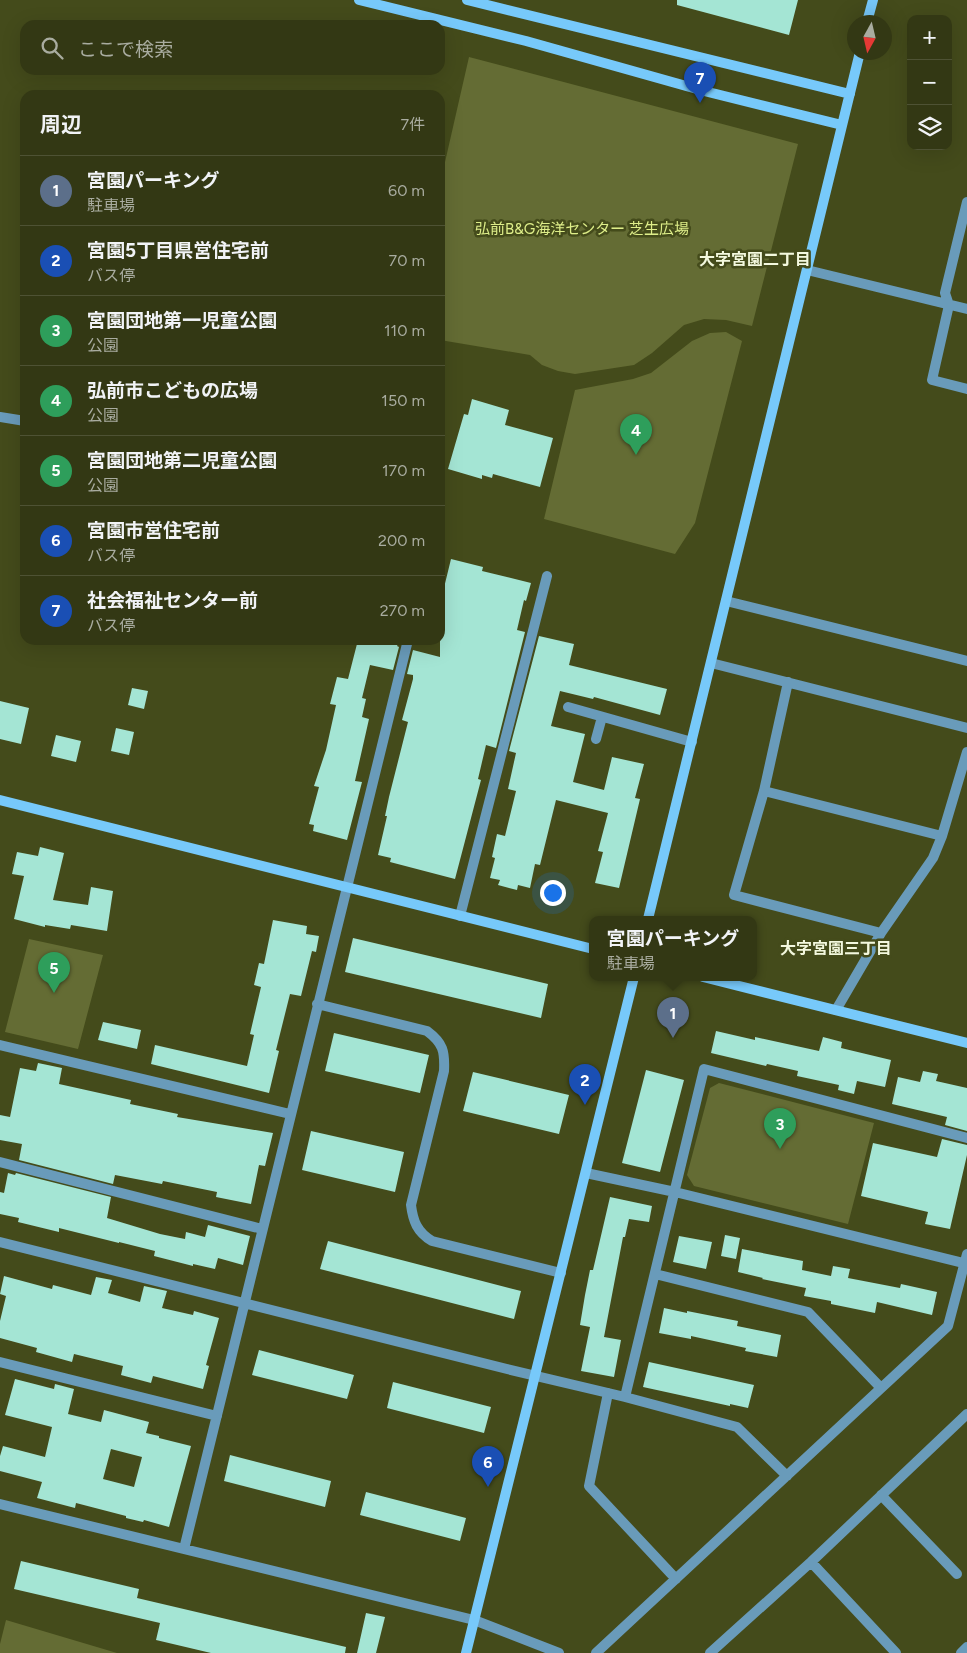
<!DOCTYPE html>
<html lang="ja">
<head>
<meta charset="utf-8">
<style>
  :root { --surface:#333814; --page:#3e4322; --text:#f1f3f6; --muted:#a9aca0; --line:#4e5234; --accent:#bea9f5 }
  body { margin:0; font-family:Figtree,"Noto Sans JP",sans-serif; background:var(--page); color:var(--text) }
  .controls { position:absolute; right:15px; top:15px; display:grid; overflow:hidden; border-radius:10px; box-shadow:0 5px 20px #0002 }
  .controls button { width:45px; height:45px; display:grid; place-items:center; padding:0; border:0; border-bottom:1px solid var(--line); background:var(--surface); color:var(--text); font:25px sans-serif }
  .compass { position:absolute; left:847px; top:15px; width:45px; height:45px; border-radius:50%; background:var(--surface); box-shadow:0 5px 20px #0002; rotate:188deg }
  .you { position:absolute; left:552px; top:892px; width:18px; height:18px; margin:-12px; border:4px solid #fff; border-radius:50%; background:#1a73e8; box-shadow:0 0 0 8px #1a73e833 }
  .badge { display:grid; place-items:center; width:32px; height:32px; border-radius:50%; background:var(--accent); color:#fff; font-size:16px; font-weight:700 }
  .pin { position:absolute; translate:-50% -41px; filter:drop-shadow(0 1px 2px #0008) }
  .pin::after { content:''; position:absolute; top:26px; width:18px; height:15px; background:inherit; clip-path:polygon(0 0,100% 0,50% 100%) }
  .popup { position:absolute; left:589px; top:916px; width:168px; height:65px; box-sizing:border-box; display:grid; place-content:center; border-radius:10px; background:var(--surface); filter:drop-shadow(0 1px 4px #0005); font-size:16px; white-space:nowrap; color:var(--muted) }
  .popup b { font-size:19px; color:var(--text) }
  .popup::after { content:''; position:absolute; left:50%; top:100%; margin-left:-10px; border:10px solid transparent; border-top-color:var(--surface) }
  .list { margin:0; padding:0; list-style:none }
  h2 { display:flex; justify-content:space-between; align-items:center; height:65px; margin:0; padding:0 20px; font-size:21px }
  h2 small { font-size:16px; font-weight:400; color:var(--muted) }
  .list li { display:grid; grid-template-columns:32px 1fr auto; gap:15px; align-items:center; box-sizing:border-box; height:70px; padding:0 20px; border-top:1px solid var(--line) }
  .list b { display:block; font-size:19px; white-space:nowrap }
  .list p { margin:0; font-size:16px; white-space:nowrap; color:var(--muted) }
  .list em { font-size:16px; font-style:normal; color:var(--muted) }
  .icon { flex:none; width:28px; height:28px; fill:none; stroke:currentColor; stroke-width:2; stroke-linecap:round; stroke-linejoin:round }
  .map { position:relative; flex:none; width:967px; height:1653px; overflow:hidden }
  .search { position:absolute; background:var(--surface); box-shadow:0 5px 20px #0002; left:20px; top:20px; width:425px; height:55px; display:flex; align-items:center; gap:12px; box-sizing:border-box; padding:0 18px; border-radius:15px; color:var(--muted); font-size:19px }
  .panel { position:absolute; background:var(--surface); box-shadow:0 5px 20px #0002; left:20px; top:90px; width:425px; height:555px; border-radius:15px }
  .map>svg:first-child { display:block }
</style>
</head>
<body>
<div class="map">
<svg width="967" height="1653" viewBox="0 0 967 1653">
  <rect width="100%" height="100%" fill="#444b1b"/>
  <!-- green -->
  <path fill="#646c34" d="M469,57L798,144L752,326L726,320L704,319L684,325L652,353L634,365L575,374L558,371L542,365L530,355L440,340V184Z
    M726,332L742,341L695,523L675,554L544,519L575,390L633,379L651,373L692,341L710,333Z
    M29,939L103,955L78,1049L5,1032Z
    M719,1083L874,1123L848,1224L694,1186L687,1175L710,1088Z
    M6,1620L117,1653H0V1644Z"/>
  <!-- building -->
  <path fill="#a4e5d4" fill-rule="evenodd" d="M677,0H798L789,35L677,5Z
    M472,399L509,410L505,425L553,438L540,487L493,474L492,478L482,475V479L448,469L464,414L468,415Z
    M451,559L483,567L482,571L531,583L526,601L524,600L517,630L525,632L496,748L486,745L478,779L481,780L455,879L390,862L391,858L378,855L387,816H385L389,797L408,722L402,720L413,679V675L407,674L413,650L440,657V604Z
    M539,636L574,644L569,665L667,689L660,715L594,697L593,699L560,691L551,726L585,734L573,782L604,790L612,757L644,764L635,798L640,799L619,888L595,883L603,852L598,851L608,813L556,800L540,865L535,864L530,888L518,885L517,890L498,885L500,880L490,878L495,858L492,857L497,834L505,836L516,791L508,789L516,753L509,751Z
    M358,640H383L398,644L397,646L399,647L393,670L370,665L362,698L366,699L362,717L369,719L355,781L362,782L347,840L313,831L314,825L309,824L319,787L314,786L326,750L336,705L330,704L337,677L348,679Z
    M132,688L148,691L144,709L128,705Z
    M0,701L29,708L21,744L0,739Z
    M116,728L134,732L129,755L111,751Z
    M56,735L81,741L76,762L51,756Z
    M40,847L64,853L53,900L88,905L91,887L113,891L107,931L71,925L70,929L45,925V927L14,919L24,876L12,874L17,852L38,856Z
    M273,920L307,926L306,934L319,936L316,952L312,951L301,996L290,994L276,1050L279,1051L269,1093L151,1064L155,1045L247,1066L254,1035L250,1034L261,987L254,985L259,963L264,964Z
    M353,938L548,984L541,1018L345,972Z
    M103,1022L141,1030L137,1049L98,1040Z
    M716,1031L755,1040V1037L819,1051L823,1037L842,1042L841,1048L891,1060L885,1087L857,1081L854,1094L838,1090L839,1085L797,1076L798,1071L767,1064L766,1066L711,1053Z
    M334,1033L429,1055L420,1093L325,1071Z
    M38,1063L62,1068L59,1084L131,1100L130,1104L178,1114L177,1117L273,1133L265,1166L259,1165L251,1204L216,1197L217,1192L163,1181L162,1184L115,1175L113,1184L19,1160L22,1144L0,1140V1115L10,1117L20,1068L36,1071Z
    M646,1070L684,1080L660,1172L622,1163Z
    M923,1071L938,1074L936,1081L967,1088V1131L945,1125L947,1117L892,1104L898,1077L920,1082Z
    M473,1072L569,1095L559,1134L463,1111Z
    M311,1131L404,1152L395,1192L302,1170Z
    M942,1139L967,1145V1155L950,1229L925,1224L928,1212L861,1196L873,1143L937,1157Z
    M8,1173L15,1175L16,1173L111,1197L107,1218L160,1234L185,1239L186,1232L205,1237L208,1225L250,1236L243,1265L218,1258L215,1269L193,1264V1266L154,1256L155,1251L119,1242V1243L59,1228V1232L18,1222L19,1218L0,1214V1192L4,1193Z
    M610,1197L652,1206L649,1222L629,1219L625,1237H623L604,1337L621,1340L614,1377L581,1371L590,1327L580,1325L585,1295L590,1270H593Z
    M725,1235L740,1238L736,1259L721,1256Z
    M679,1236L712,1242L706,1269L673,1262Z
    M328,1241L521,1291L514,1319L320,1269Z
    M742,1249L803,1261L802,1270L831,1276L833,1266L850,1269L848,1278L900,1288L901,1284L937,1292L932,1315L877,1302L875,1313L831,1304V1301L804,1296L806,1288L762,1279L763,1278L738,1272Z
    M4,1276L52,1289L53,1285L91,1295L96,1277L112,1280L108,1293L140,1302L144,1286L167,1291L162,1308L193,1315L194,1311L219,1318L206,1365L209,1366L203,1389L153,1376L151,1383L121,1375L123,1366L74,1354L72,1362L36,1352L37,1348L0,1338V1321L6,1296L0,1294Z
    M664,1308L687,1313V1311L738,1321L737,1326L781,1335L777,1357L745,1351L746,1348L691,1336V1339L659,1333Z
    M259,1350L354,1375L347,1399L252,1375Z
    M649,1362L754,1385L748,1408L730,1404V1406L643,1387Z
    M15,1379L54,1389L55,1384L74,1389L68,1414L101,1422L104,1410L149,1422L146,1433L159,1436V1438L191,1446L169,1527L144,1520L143,1522L126,1518V1516L76,1503L75,1508L37,1498L42,1482L0,1471V1456L3,1446L45,1457L52,1427L5,1415ZM111,1449L142,1457L134,1487L103,1479Z
    M393,1382L491,1407L484,1433L387,1408Z
    M230,1455L331,1481L325,1507L224,1481Z
    M366,1492L466,1518L460,1541L360,1515Z
    M21,1561L139,1589L137,1598L346,1647L345,1653H211L156,1640L160,1623L14,1589Z
    M366,1613L385,1617L376,1653H357Z"/>
  <g fill="none" stroke-linecap="round" stroke-linejoin="round">
    <!-- street -->
    <path stroke="#699bba" stroke-width="10" d="M967,202L945,293L949,305L932,380L967,389
      M807,270L967,309
      M0,417L25,421
      M726,601L967,661
      M711,663L967,728
      M788,682L764,791L734,895L881,933
      M568,707L692,742
      M596,739L602,717
      M764,791L942,836
      M460,916L547,576
      M317,1004L427,1031C443,1043 445,1051 444,1071L411,1205C413,1221 417,1232 432,1241L561,1273
      M836,1010L881,933L933,858L942,836L967,752
      M0,1045L290,1114
      M0,1162L262,1229
      M586,1173L675,1192L967,1264
      M0,1242L507,1369L625,1397L737,1427L787,1476
      M655,1274L808,1312L881,1388
      M0,1362L217,1416
      M608,1393L589,1486L676,1579
      M625,1397L704,1069L967,1138
      M881,1495L957,1574
      M0,1504L474,1620L559,1653
      M184,1549L408,640
      M811,1562L896,1653
      M596,1653L948,1326L967,1254
      M710,1653L811,1562L967,1414
      M961,1653L967,1647"/>
    <!-- secondary -->
    <path stroke="#77c9fa" stroke-width="10" d="M359,0L526,41L704,91L842,125
      M467,0L850,94
      M867,22L873,0
      M0,800L593,949
      M648,919L860,52
      M703,977L967,1043
      M466,1653L634,977"/>
  </g>
  <g text-anchor="middle" dominant-baseline="central" stroke-width="5" stroke-linejoin="round" paint-order="stroke">
    <!-- park labels -->
    <g font-size="15" fill="#deee89" stroke="#444b1b">
      <text x="582" y="229">弘前B&amp;G海洋センター 芝生広場</text>
    </g>
    <!-- neighbourhood labels -->
    <g font-size="16" font-weight="bold" fill="#f3f8de" stroke="#444b1b">
      <text x="755" y="259">大字宮園二丁目</text>
      <text x="836" y="948">大字宮園三丁目</text>
    </g>
  </g>
</svg>
<div class="controls">
<button>+</button>
<button>−</button>
<button><svg class="icon" aria-label="layers" viewBox="0 0 24 24"><path d="M12 4l9 5-9 5-9-5zM3 14l9 5 9-5"/></svg></button>
</div>
<svg class="compass" viewBox="-18 -18 36 36"><path d="M0-13l5 13h-10z" fill="#e53935"/><path d="M0 13l5-13h-10z" fill="#a9aca0"/></svg>
<div class="you"></div>
<div class="pin badge" style="left:673px;top:1038px;background:#5c6f8a">1</div>
<div class="popup"><b>宮園パーキング</b>駐車場</div>
<div class="pin badge" style="left:585px;top:1105px;background:#1a4fb4">2</div>
<div class="pin badge" style="left:780px;top:1149px;background:#2e9e5b">3</div>
<div class="pin badge" style="left:636px;top:455px;background:#2e9e5b">4</div>
<div class="pin badge" style="left:54px;top:993px;background:#2e9e5b">5</div>
<div class="pin badge" style="left:488px;top:1487px;background:#1a4fb4">6</div>
<div class="pin badge" style="left:700px;top:103px;background:#1a4fb4">7</div>
<div class="search"><svg class="icon" aria-label="search" viewBox="0 0 24 24"><circle cx="10" cy="10" r="6"/><path d="M15 15l6 6"/></svg>ここで検索</div>
<section class="panel">
<h2>周辺<small>7件</small></h2>
<ul class="list">
<li><span class="badge" style="background:#5c6f8a">1</span><div><b>宮園パーキング</b><p>駐車場</p></div><em>60 m</em></li>
<li><span class="badge" style="background:#1a4fb4">2</span><div><b>宮園5丁目県営住宅前</b><p>バス停</p></div><em>70 m</em></li>
<li><span class="badge" style="background:#2e9e5b">3</span><div><b>宮園団地第一児童公園</b><p>公園</p></div><em>110 m</em></li>
<li><span class="badge" style="background:#2e9e5b">4</span><div><b>弘前市こどもの広場</b><p>公園</p></div><em>150 m</em></li>
<li><span class="badge" style="background:#2e9e5b">5</span><div><b>宮園団地第二児童公園</b><p>公園</p></div><em>170 m</em></li>
<li><span class="badge" style="background:#1a4fb4">6</span><div><b>宮園市営住宅前</b><p>バス停</p></div><em>200 m</em></li>
<li><span class="badge" style="background:#1a4fb4">7</span><div><b>社会福祉センター前</b><p>バス停</p></div><em>270 m</em></li>
</ul>
</section>
</div>
</body>
</html>
